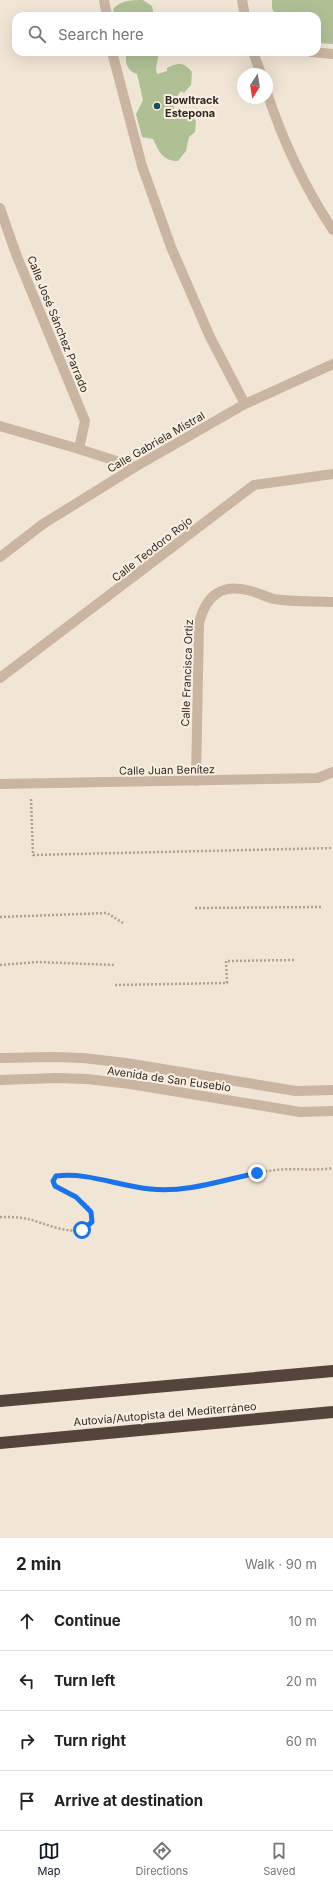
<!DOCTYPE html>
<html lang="en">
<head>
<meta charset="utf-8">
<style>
  :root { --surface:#fff; --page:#f2f2f2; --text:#222; --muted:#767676; --line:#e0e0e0; --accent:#111827 }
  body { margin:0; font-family:Inter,sans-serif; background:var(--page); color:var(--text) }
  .compass { position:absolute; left:237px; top:68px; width:36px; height:36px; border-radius:50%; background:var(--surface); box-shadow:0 4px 16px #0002; rotate:192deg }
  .stop { position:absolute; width:12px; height:12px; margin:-9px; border:3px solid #1a73e8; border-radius:50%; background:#fff }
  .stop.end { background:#1a73e8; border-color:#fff; box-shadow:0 1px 4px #0008 }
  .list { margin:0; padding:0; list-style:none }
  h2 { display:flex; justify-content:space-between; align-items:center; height:52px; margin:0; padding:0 16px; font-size:17px }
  h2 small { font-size:13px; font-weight:400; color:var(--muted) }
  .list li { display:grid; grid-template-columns:26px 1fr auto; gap:12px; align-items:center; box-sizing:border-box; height:60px; padding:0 16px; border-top:1px solid var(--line) }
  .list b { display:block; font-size:15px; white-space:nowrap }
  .list em { font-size:13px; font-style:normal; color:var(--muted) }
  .icon { flex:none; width:22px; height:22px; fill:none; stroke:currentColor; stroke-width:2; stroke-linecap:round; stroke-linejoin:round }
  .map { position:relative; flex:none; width:333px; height:1538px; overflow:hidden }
  .search { position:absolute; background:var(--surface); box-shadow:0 4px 16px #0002; left:12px; right:12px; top:12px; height:44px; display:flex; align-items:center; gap:10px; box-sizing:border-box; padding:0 14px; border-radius:12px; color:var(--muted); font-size:15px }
  .sheet { height:292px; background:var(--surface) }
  nav { display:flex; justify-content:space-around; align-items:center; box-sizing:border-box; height:56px; border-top:1px solid var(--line); background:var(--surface); font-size:11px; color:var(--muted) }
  nav a { display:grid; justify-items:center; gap:2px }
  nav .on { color:var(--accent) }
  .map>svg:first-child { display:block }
</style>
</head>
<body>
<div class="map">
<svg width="333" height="1538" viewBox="0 0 333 1538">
  <rect width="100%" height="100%" fill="#f1e5d5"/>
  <!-- green -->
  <path fill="#b0c095" d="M143,0L152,6L154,16H114L113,9C121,0 132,0 143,0Z
    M272,0H333V44L317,43V16H276L272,8Z
    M127,52H157C160,60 154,66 157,74L167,71V68C178,62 184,62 192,72L191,85L184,93L181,91L173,102L175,115C185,113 190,113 196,121L195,132L189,137L186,151L178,161C162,161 159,151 153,139L142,137L136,114L143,100L137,74C127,71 124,62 127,52Z"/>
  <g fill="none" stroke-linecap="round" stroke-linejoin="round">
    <!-- path -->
    <path stroke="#b59f8b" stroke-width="2.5" stroke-dasharray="2 2" stroke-linecap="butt" d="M269,52H286
      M31,799L33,855L333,848
      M195,908L323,907
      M0,917L107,913L123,923
      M0,965L38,962L114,965
      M115,985L227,983L226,961L295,960
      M0,1217C9,1217 19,1217 28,1219C42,1222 82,1241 91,1223C102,1200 56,1195 53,1181L56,1176C89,1171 122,1189 155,1190C196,1191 235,1174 275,1170C295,1168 314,1171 333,1168"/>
    <!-- minor -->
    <path stroke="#c9b5a1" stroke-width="10" d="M104,0L107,16
      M242,0L245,16
      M112,52L142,166L171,247L210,337L245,404
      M253,52L261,74
      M311,52L333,54
      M267,93C283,141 305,188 333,230
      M0,208L16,254L85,421L79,449
      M0,426L79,449L135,467
      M0,557L43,524L135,467L245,404L333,364
      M0,678L254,485L333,474
      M196,781L199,623C206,595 222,583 251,591C259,593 266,597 274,599C293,602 314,601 333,602
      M0,784L318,778L333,772
      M0,1058L52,1057L83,1058L126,1063L296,1091L333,1090
      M0,1080L56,1078L87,1079L130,1084L300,1112L333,1111"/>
    <!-- highway -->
    <path stroke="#54443b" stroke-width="12" d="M0,1401L333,1371
      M0,1443L333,1412"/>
  </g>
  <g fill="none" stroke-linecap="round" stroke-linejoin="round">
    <!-- route -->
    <path stroke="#1a73e8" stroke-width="5" d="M82,1230L92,1222L91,1212L76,1197L55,1186L53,1181L56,1176C87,1172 119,1186 150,1189C186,1193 223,1180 257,1173"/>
  </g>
  <!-- markers -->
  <circle fill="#194f55" stroke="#f9efe1" stroke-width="1.5" cx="157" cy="106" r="4"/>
  <g text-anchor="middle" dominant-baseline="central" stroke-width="4" stroke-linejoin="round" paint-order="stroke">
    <!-- poi labels -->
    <g font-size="11" font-weight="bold" fill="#332924" stroke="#f9efe1" text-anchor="start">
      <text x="165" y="100">Bowltrack<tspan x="165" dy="13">Estepona</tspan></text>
    </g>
    <!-- street labels -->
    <g font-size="11" fill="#332924" stroke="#f9efe1">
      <text transform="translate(58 324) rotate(68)">Calle José Sánchez Parrado</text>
      <text transform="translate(156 442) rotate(-30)">Calle Gabriela Mistral</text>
      <text transform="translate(152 549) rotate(-38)">Calle Teodoro Rojo</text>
      <text transform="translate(187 673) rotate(-88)">Calle Francisca Ortiz</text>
      <text transform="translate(167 770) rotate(-1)">Calle Juan Benítez</text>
      <text transform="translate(169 1079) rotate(8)">Avenida de San Eusebio</text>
      <text transform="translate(165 1414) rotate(-5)">Autovía/Autopista del Mediterráneo</text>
    </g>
  </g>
</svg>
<svg class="compass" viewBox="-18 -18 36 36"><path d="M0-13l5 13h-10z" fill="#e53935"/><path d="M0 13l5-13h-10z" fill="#767676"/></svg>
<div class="stop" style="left:82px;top:1230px"></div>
<div class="stop end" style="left:257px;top:1173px"></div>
<div class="search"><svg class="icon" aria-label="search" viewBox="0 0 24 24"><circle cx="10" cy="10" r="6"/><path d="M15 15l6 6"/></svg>Search here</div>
</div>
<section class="sheet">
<h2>2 min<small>Walk · 90 m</small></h2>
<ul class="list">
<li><svg class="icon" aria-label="ahead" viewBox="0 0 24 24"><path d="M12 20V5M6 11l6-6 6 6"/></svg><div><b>Continue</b></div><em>10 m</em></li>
<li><svg class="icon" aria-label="left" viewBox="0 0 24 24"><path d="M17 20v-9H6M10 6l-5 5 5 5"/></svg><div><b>Turn left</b></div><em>20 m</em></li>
<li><svg class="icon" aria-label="right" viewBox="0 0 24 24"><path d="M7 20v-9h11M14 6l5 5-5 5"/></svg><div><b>Turn right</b></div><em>60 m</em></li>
<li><svg class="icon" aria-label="arrive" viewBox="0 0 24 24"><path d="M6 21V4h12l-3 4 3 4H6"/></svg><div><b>Arrive at destination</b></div></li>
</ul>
</section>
<nav>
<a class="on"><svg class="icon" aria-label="map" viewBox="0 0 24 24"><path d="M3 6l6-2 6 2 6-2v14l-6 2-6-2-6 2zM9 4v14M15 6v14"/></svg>Map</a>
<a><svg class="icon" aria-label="directions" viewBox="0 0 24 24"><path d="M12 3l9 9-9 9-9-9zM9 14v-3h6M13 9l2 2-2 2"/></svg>Directions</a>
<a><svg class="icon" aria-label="saved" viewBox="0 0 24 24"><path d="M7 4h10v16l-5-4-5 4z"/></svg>Saved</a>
</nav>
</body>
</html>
